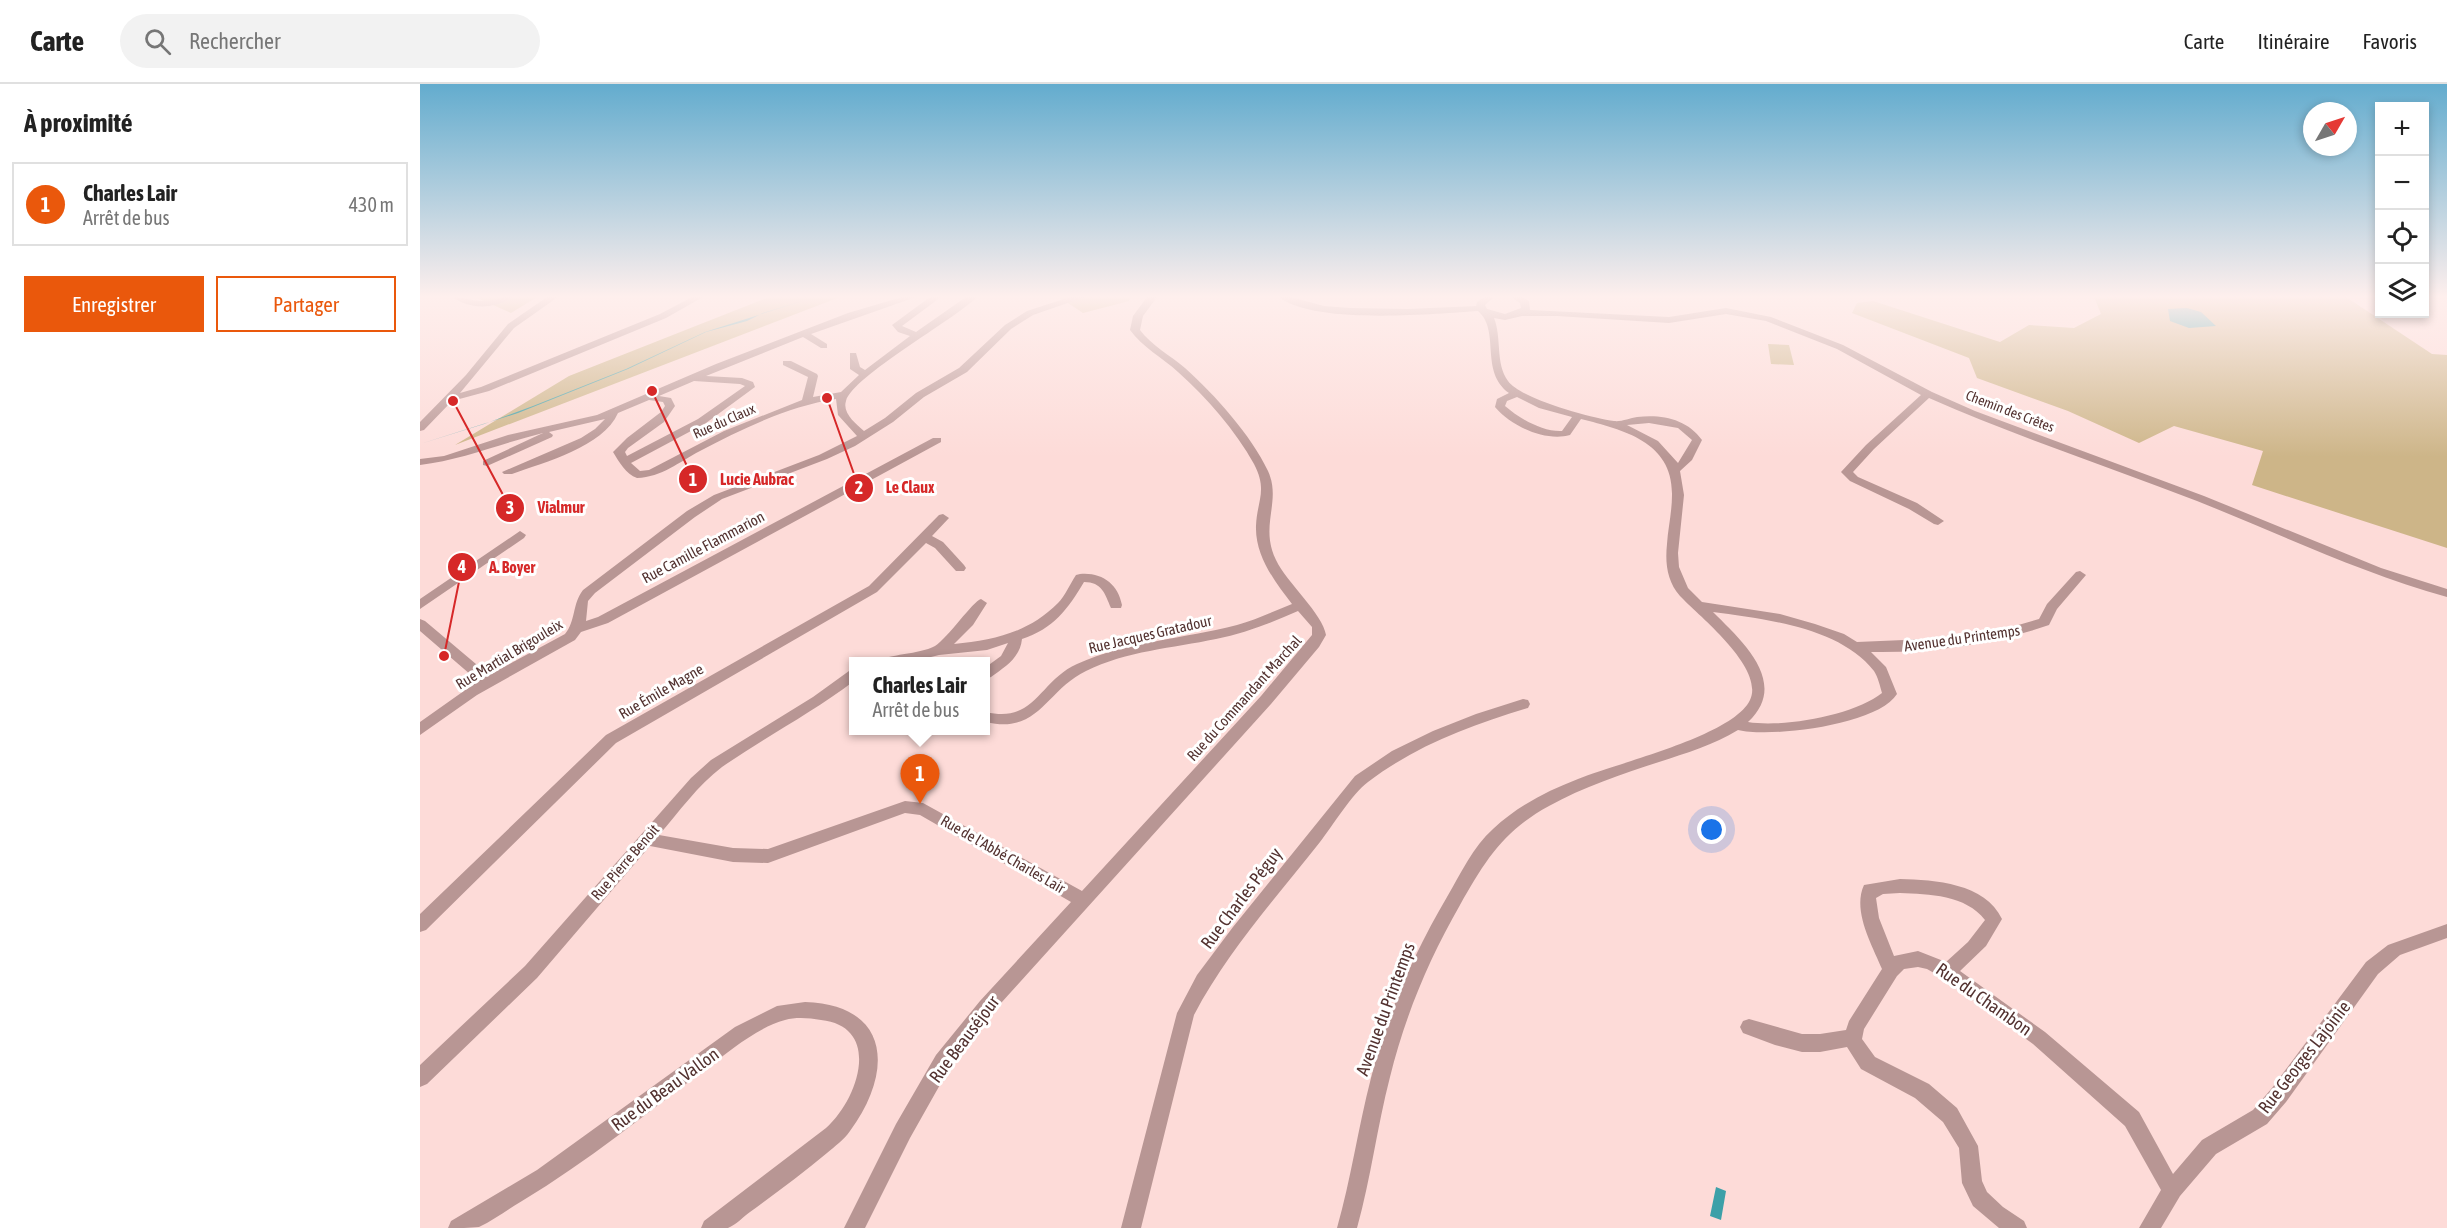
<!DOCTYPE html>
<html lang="fr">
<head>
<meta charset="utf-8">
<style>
  :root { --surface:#fff; --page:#f2f2f2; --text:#222; --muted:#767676; --line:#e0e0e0; --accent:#ea580c }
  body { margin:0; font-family:"Asap Condensed",sans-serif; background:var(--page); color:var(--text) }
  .controls { position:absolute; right:18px; top:18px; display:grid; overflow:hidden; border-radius:0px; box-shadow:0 3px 9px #0003 }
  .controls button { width:54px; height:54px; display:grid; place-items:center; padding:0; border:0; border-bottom:2px solid var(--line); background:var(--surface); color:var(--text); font:30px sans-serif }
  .compass { position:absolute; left:1883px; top:18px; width:54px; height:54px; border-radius:50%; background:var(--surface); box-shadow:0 3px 9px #0003; rotate:51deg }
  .you { position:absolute; left:1292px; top:746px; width:21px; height:21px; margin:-15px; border:4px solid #fff; border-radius:50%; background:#1a73e8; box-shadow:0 0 0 9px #1a73e833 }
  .badge { display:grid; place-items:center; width:39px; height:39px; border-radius:50%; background:var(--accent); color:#fff; font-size:20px; font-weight:700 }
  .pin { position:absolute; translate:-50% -50px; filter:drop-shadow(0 2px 3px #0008) }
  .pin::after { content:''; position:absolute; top:32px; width:21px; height:18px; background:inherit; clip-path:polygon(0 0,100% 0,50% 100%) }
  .popup { position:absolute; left:429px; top:573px; width:141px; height:78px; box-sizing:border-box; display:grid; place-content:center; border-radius:0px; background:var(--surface); filter:drop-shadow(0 2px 4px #0005); font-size:20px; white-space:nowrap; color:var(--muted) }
  .popup b { font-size:22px; color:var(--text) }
  .popup::after { content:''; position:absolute; left:50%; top:100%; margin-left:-12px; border:12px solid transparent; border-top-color:var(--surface) }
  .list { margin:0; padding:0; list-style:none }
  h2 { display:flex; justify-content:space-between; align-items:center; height:78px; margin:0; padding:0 24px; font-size:26px }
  h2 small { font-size:20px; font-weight:400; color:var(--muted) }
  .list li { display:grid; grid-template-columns:39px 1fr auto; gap:18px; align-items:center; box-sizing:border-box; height:84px; margin:0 12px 12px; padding:0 12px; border:2px solid var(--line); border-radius:0px }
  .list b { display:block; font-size:22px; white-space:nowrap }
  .list p { margin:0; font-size:20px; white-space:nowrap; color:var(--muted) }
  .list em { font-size:20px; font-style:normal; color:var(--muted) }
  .actions { display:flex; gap:12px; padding:18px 24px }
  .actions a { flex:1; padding:14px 0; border:2px solid var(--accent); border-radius:0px; text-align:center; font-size:21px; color:var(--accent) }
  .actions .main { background:var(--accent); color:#fff }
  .icon { flex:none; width:33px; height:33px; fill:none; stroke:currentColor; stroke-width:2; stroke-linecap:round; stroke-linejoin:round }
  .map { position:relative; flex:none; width:2027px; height:1144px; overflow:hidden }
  header { display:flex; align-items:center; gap:36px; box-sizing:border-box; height:84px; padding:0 30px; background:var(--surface); border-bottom:2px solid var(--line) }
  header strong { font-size:28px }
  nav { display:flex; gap:33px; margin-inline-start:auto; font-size:21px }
  .search { width:420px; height:54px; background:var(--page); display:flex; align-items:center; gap:15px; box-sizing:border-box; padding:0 21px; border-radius:33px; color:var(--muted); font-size:22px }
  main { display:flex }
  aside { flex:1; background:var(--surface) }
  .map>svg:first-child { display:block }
</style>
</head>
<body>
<header>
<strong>Carte</strong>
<div class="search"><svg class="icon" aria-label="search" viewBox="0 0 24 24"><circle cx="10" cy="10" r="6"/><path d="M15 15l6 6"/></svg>Rechercher</div>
<nav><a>Carte</a><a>Itinéraire</a><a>Favoris</a></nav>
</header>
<main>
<aside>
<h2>À proximité<small></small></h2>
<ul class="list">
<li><span class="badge">1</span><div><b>Charles Lair</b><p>Arrêt de bus</p></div><em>430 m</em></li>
</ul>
<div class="actions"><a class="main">Enregistrer</a><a>Partager</a></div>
</aside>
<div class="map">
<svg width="2027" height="1144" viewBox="0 0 2027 1144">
  <rect width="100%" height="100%" fill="#fddbd8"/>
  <!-- green -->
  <path fill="#cdb588" d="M55,213H117L91,229Z
    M349,213H420L35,361L149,292Z
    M639,213H710L709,217L663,229Z
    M1674,213H1926L2012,270L2027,271V464L1832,401L1843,367L1754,342L1719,359L1648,327L1557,294L1549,274L1432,229L1437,219L1453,217L1580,258L1609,241L1654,244L1681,230Z
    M1348,260L1369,261L1374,281L1351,280Z"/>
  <!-- water -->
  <path fill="#3da0a8" d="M395,213L343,229L327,237L286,248L208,285L98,329L0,360L64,340L113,322L206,285L285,248Z
    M1767,224L1781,228L1796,242L1769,244L1750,237L1748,225Z
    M1296,1103L1306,1107L1301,1136L1290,1132Z"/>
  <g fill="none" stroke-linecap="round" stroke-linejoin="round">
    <!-- minor -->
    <path fill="#b89694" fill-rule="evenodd" d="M33,213C44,213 52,217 62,217C73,217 81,213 92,213C76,225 49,226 33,213Z
      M127,213H138L94,244L40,309L61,303L240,230L272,213H283L246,234L69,307L32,317L4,346L0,347V338L46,291L88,240Z
      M482,213H496L391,250L407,260V264H401L383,253L286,292L322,294L333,298L335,303L286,339L211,379L220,387L229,386L304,347L382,316L388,293L363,281V277H371L397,290L398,292L393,313L421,308L439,291L430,285V269H436L440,283L445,286L490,252L478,248L472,241L510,213H521L482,242L496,248L546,213H557C534,236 433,292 426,317C422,329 436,340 444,347L465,334L496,309L539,284L585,241L607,227L650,213H665L613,231L591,245L547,288L504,313L473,338L435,362L407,375L302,415L275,433L175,509L168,517L166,537L178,533L513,354H521V358L188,539L161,548L155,556L57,611L0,651V638L58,597L0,547V535L5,537L69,591L145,550C156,537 152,520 163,506L267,427L294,411L399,371L437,352L418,331L416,315C369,322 322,345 280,367C259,378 242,393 217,394C206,390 199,378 193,368L207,354L241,328L245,322L243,318L229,316L198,329C183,363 125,378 92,390H84L82,388L161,354L175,345L185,335L129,348L133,351L132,353L67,382L63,381V377L123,349C82,359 42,376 0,381V375L24,372L88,351L177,331L296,280L428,229ZM274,297L320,300L325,302L278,335L207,372L205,368L208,364L244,338L255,322L251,314L239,312Z
      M727,213H737L723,232L720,246C731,261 751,272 765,284C795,311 831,351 848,387C862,418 839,441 856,476C867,499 903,530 906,551L899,563L851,620L572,929L530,983L490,1054L445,1144H424L476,1040L516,971L560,917L651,818L500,731L485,729L348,779L313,778L230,762L117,894L7,1000L0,1003V981L105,882L271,694L291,676L393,613L429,587L434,585V597C392,629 345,653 302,683C278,701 259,728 239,751L313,764L348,765L485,717L503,719L662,807L841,612L892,551V543L878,527C851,539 825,549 796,555C753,564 706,567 666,587C626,606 619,651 566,638V628C615,640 619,597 657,580C708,557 764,555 817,541C836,536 854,527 872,520C855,498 835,472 836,442C837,416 848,407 834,380C815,346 787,314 758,288C743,274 722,263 710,246L713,232Z
      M859,213H871L904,222L930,224L988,225L1056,222L1057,218L1064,213H1074L1065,221L1067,225L1085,230L1101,224L1100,219L1091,213H1102L1109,217L1110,226L1249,233L1306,224L1351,233L1423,261L1512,308L1555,327L1784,412L1961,484L2027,505V513C1941,489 1860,450 1777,417C1688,382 1597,353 1509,314L1454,365L1433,388L1438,393L1497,419L1524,437L1518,441L1514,440L1489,425L1430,397L1421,388L1446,361L1501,311L1417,265L1346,237L1306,230L1249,239L1137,232H1102L1085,236L1074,234C1082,254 1075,279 1088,297C1101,315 1171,334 1194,337C1201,338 1210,334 1217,333C1242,330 1267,335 1282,356L1272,376L1260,387L1264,411L1258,469L1259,483L1268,504L1282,518L1360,530L1395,540L1424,550L1437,558L1531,554L1581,546L1619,535L1627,520L1656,488L1660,487L1666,491L1637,525L1629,541C1572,561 1511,569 1451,568L1466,583L1477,610C1458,641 1351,654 1318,646C1294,661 1266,669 1239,678C1202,690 1163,703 1129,722C1083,747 1065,777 1040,821C1009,875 985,932 970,993C957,1043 951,1094 937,1144H917C931,1095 938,1044 951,994C967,930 994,869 1027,813C1041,789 1053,763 1073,745C1097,722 1127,707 1158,695C1197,679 1313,652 1330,616C1345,584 1280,533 1260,512C1247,497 1245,479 1247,460C1248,444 1252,428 1252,411C1253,358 1204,346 1161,335L1150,351C1125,358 1091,342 1075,323L1077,315L1089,309C1059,287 1081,247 1058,227C1014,230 894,241 859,213ZM1097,313L1119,324L1152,333L1142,347C1123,348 1100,335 1085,322L1087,317ZM1229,339L1258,344L1272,356L1258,379L1238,357L1207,341ZM1293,528C1344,535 1420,543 1454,587C1458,593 1460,602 1462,609C1435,631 1363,644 1328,638C1370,599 1322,557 1293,528Z
      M523,430L529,434L512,452L523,458L544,481L546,484L544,487H536L515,464L506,459L457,508L196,659L6,846L0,848V830L186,651L449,502L519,431Z
      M100,447L106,451L104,454L0,525V515Z
      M660,490C682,488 698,500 702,521L701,524H691C685,510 682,498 664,498C648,525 633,545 602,555C600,574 585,583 571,593L566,595V583L581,572L588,559L567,566L519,571L491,578H463L469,573C481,570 505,568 515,562C528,554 553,517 561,515L567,519L553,541L534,560C574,556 608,549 638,519C645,512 650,500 656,491Z
      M1103,615L1108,616L1110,620L1108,624C1052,641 995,662 948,698C932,710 913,741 900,758C856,814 807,868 774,931L721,1144H701L757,929L777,891L813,843L935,692L972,667L1013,647L1056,630Z
      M1480,795C1515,796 1565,799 1582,835L1566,862L1540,887L1625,948L1719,1028L1753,1090L1782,1056L1833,1026L1852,1004L1946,878L1968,861L2027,840V854L1980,871L1958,890L1866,1018L1847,1040L1796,1070L1760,1112L1741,1144H1719L1741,1106L1705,1042L1613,960L1521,893L1507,885L1498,883L1484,885L1477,892L1444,945L1442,955L1455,973L1509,1000L1537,1024L1558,1062L1562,1097L1567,1108L1583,1123L1604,1137L1607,1144H1579L1553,1122L1542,1099L1539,1064L1523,1038L1495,1014L1441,985L1427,963L1400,968H1382L1355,961L1323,949L1320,943L1323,937L1329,935L1382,950H1400L1426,946L1429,937L1462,885C1452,861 1432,827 1444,801ZM1480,809C1509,810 1546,811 1565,836L1548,858L1526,878L1498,867L1474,872L1459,834L1456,814L1463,810Z
      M385,918C472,921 473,989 430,1047C424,1056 415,1062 407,1069C382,1090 356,1109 330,1128C324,1132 316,1141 308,1144C301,1144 289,1144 281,1144L284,1137L406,1044C438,1016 463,943 401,936C389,934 376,933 365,936C336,944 310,967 287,984C227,1029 167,1078 102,1117C88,1125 74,1136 59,1143C51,1144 37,1144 28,1144L31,1137L117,1086L315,943L357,922Z"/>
  </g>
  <!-- sky -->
  <linearGradient id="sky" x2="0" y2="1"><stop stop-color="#63acce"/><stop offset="0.57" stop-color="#feefed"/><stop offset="1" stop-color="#feefed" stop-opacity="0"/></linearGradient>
  <rect width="2027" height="373" fill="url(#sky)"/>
  <g text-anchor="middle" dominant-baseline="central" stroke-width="6" stroke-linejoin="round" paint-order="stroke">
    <!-- far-street labels -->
    <g font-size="14" fill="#533230" stroke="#fff">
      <text transform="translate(1590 327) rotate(21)">Chemin des Crêtes</text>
      <text transform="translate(304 337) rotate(-24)">Rue du Claux</text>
    </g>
    <!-- street labels -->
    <g font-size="15" fill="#533230" stroke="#fff">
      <text transform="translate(283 463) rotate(-28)">Rue Camille Flammarion</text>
      <text transform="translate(730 550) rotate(-13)">Rue Jacques Gratadour</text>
      <text transform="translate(1542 554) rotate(-8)">Avenue du Printemps</text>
      <text transform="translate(89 570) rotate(-31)">Rue Martial Brigouleix</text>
      <text transform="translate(241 607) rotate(-30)">Rue Émile Magne</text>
      <text transform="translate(824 614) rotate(-48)">Rue du Commandant Marchal</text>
      <text transform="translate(583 770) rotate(30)">Rue de l'Abbé Charles Lair</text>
      <text transform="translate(205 778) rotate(-49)">Rue Pierre Benoit</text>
    </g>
    <!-- near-street labels -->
    <g font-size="18" fill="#533230" stroke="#fff">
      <text transform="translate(821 814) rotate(-53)">Rue Charles Péguy</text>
      <text transform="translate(1564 915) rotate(35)">Rue du Chambon</text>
      <text transform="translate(965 925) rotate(-70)">Avenue du Printemps</text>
      <text transform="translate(544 955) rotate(-53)">Rue Beauséjour</text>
      <text transform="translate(1884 973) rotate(-52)">Rue Georges Lajoinie</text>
      <text transform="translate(245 1005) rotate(-36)">Rue du Beau Vallon</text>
    </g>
  </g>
  <!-- callouts -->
  <path fill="none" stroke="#d62828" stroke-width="2" d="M232 307L273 395M407 314L439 404M33 317L90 424M24 572L42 483"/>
  <g fill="#d62828" stroke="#fff" stroke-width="2">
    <circle cx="232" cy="307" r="6"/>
    <circle cx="407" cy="314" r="6"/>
    <circle cx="33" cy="317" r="6"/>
    <circle cx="24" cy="572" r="6"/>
    <circle cx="273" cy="395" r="15"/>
    <circle cx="439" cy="404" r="15"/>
    <circle cx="90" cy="424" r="15"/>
    <circle cx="42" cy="483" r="15"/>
  </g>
  <g font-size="18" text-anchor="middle" font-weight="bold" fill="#fff">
    <text x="273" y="402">1</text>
    <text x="439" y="410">2</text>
    <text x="90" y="430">3</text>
    <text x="42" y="489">4</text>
  </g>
  <g font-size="16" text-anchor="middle" font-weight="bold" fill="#d62828" stroke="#fff" stroke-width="6" stroke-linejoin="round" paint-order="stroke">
    <text x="337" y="401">Lucie Aubrac</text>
    <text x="490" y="409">Le Claux</text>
    <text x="141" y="429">Vialmur</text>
    <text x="92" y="489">A. Boyer</text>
  </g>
</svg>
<div class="controls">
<button>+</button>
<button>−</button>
<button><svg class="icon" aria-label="locate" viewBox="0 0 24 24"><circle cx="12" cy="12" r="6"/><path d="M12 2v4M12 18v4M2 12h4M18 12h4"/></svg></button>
<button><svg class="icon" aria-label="layers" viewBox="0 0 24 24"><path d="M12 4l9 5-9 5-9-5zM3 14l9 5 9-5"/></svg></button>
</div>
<svg class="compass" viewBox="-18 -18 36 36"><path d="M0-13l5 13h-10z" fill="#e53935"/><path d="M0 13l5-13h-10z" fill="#767676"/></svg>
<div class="you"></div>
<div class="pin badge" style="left:500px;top:720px">1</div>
<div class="popup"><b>Charles Lair</b>Arrêt de bus</div>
</div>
</main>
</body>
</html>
